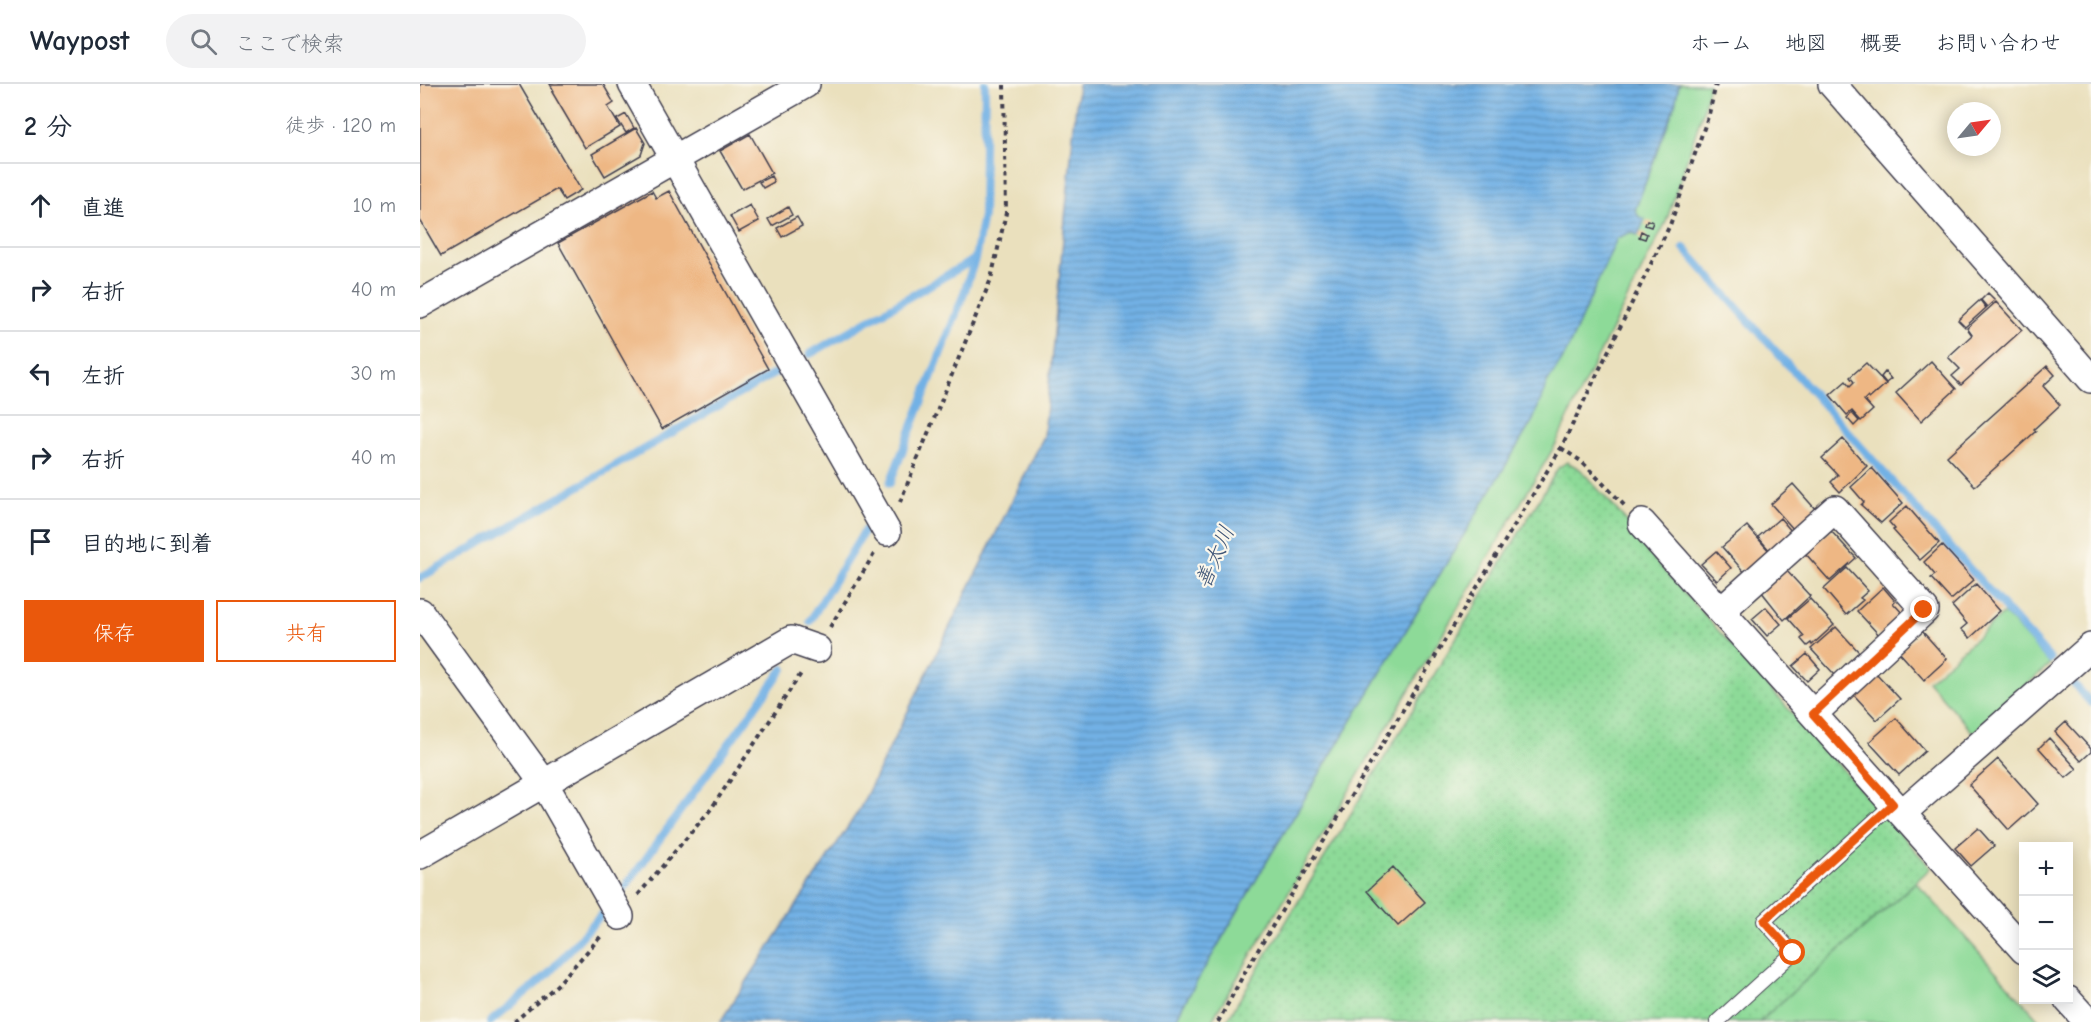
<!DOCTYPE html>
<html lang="ja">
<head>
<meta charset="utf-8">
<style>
  :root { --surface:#fff; --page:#f2f2f3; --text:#1f2937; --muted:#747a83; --line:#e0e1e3; --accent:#ea580c }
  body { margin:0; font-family:"Comic Neue","Klee One",sans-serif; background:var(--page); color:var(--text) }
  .controls { position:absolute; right:18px; bottom:18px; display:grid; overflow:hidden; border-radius:0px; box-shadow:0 3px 15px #0003 }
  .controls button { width:54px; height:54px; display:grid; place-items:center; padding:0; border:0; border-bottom:2px solid var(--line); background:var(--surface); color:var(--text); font:30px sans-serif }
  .compass { position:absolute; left:1527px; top:18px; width:54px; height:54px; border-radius:50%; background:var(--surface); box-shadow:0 3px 15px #0003; rotate:61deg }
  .stop { position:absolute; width:18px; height:18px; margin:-14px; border:4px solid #ea580c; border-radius:50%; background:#fff }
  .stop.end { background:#ea580c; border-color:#fff; box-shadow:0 2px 6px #0008 }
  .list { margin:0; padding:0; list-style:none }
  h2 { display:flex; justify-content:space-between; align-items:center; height:78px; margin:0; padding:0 24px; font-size:26px }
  h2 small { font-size:20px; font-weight:400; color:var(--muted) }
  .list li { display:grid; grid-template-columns:39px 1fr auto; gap:18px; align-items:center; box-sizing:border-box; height:84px; padding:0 24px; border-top:2px solid var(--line) }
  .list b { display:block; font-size:22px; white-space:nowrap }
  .list em { font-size:20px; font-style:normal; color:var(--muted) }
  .actions { display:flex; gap:12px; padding:18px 24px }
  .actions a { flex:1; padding:14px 0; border:2px solid var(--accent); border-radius:0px; text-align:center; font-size:21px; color:var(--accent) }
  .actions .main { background:var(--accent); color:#fff }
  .icon { flex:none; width:33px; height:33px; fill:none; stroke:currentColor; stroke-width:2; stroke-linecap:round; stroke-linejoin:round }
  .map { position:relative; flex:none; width:1671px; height:938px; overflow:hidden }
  header { display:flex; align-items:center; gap:36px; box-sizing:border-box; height:84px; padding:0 30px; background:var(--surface); border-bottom:2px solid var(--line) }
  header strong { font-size:28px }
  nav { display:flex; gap:33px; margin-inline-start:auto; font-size:21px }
  .search { width:420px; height:54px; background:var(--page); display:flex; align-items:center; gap:15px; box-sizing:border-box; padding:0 21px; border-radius:33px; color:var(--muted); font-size:22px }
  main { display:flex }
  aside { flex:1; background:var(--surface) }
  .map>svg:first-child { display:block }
</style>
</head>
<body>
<header>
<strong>Waypost</strong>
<div class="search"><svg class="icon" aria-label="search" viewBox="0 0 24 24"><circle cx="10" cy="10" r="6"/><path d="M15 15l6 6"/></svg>ここで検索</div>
<nav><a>ホーム</a><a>地図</a><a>概要</a><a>お問い合わせ</a></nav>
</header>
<main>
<aside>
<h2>2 分<small>徒歩 · 120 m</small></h2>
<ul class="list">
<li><svg class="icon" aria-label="ahead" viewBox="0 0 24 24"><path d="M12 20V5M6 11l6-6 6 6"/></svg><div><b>直進</b></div><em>10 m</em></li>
<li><svg class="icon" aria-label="right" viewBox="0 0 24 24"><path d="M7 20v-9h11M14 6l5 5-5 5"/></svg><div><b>右折</b></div><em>40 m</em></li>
<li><svg class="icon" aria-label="left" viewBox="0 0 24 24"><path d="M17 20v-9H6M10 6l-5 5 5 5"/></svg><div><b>左折</b></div><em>30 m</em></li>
<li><svg class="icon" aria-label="right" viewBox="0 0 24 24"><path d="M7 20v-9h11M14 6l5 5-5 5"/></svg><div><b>右折</b></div><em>40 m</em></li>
<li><svg class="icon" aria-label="arrive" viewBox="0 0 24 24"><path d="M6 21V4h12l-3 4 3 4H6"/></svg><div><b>目的地に到着</b></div></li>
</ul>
<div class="actions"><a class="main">保存</a><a>共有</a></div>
</aside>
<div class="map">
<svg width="1671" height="938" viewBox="0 0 1671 938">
  <defs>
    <pattern id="park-dots" width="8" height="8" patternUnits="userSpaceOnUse" patternTransform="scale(1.5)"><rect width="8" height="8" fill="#8dda98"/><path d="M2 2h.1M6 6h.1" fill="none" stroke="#79bb84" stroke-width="1.8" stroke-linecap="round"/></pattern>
    <pattern id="water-rules" width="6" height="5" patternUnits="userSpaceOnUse" patternTransform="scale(1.5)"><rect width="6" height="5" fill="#72b1e5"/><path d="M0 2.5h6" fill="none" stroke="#5d90bb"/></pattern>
  </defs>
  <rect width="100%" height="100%" fill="#fbf7ec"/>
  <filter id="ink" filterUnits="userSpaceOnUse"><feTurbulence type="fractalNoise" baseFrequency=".0167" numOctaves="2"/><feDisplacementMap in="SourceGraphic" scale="12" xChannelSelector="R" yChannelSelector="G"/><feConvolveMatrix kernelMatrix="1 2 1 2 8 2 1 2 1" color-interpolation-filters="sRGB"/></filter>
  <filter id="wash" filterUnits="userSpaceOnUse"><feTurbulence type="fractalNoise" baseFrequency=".008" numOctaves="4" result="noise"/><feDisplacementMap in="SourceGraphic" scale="24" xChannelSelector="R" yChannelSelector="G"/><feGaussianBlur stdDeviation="1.35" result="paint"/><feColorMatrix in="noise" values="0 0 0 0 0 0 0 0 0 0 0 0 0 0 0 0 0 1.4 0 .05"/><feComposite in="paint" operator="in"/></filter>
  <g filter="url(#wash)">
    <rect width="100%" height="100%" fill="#eae0bd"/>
    <!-- green -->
    <path fill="#8dda98" stroke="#587e6a" stroke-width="1.5" d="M1259,0H1289L1283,27L1246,138L1162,304L1136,360L791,938H755L763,921L850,772L1113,336L1127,299L1145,271L1197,154L1211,148L1217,151L1219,133L1215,126L1255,21Z
      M1584,529L1630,580L1553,649L1508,597Z
      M1496,798L1621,938H1339Z"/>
    <!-- park -->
    <path fill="url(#park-dots)" stroke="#587e6a" stroke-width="1.5" d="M1147,378L1160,385L1212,443L1209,447L1511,784L1339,938H806L1138,384Z"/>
    <!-- water -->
    <path fill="url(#water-rules)" stroke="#4a6a90" stroke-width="1.5" d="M658,0H1259L1255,21L1215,126L1219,133L1225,135L1218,151L1211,148L1197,154L1145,271L1127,299L1113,336L850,772L763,921L755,938H300L439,726L624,352Z"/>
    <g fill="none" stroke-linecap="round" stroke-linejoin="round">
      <!-- stream -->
      <path stroke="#72b1e5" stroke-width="8" d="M1264,164L1630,575
        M390,270L555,175
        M470,399L543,212L555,175L563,132L565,0
        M0,494L359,287
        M390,537L445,446
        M1654,600L1671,619
        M203,806L363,585
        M70,938L127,891L181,831"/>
    </g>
    <g id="blocks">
      <!-- building -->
      <path fill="#eeb784" d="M0,0H99L161,106L144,116L137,105L21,172L0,136Z
        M130,0H183L194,19L188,23L200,43L165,64L132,8L134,7Z
        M206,30L214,44L206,49L197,35Z
        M216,44L225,59L221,71L185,92L172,70Z
        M330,50L352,89L322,105L300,67Z
        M351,92L354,98L343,104L339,98Z
        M232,107L236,114L249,107L348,285L242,345L138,159Z
        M330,121L339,137L319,148L310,132Z
        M368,123L372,131L352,142L348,135Z
        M377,133L382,142L362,153L357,144Z
        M1227,136L1233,138L1231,143L1225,141Z
        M1221,147L1227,150L1225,155L1219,153Z
        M1568,209L1575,216L1567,223L1561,216Z
        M1560,216L1566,224L1545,243L1538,236Z
        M1576,218L1602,246L1541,301L1532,292L1540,285L1528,273L1552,251L1547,244Z
        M1511,277L1536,305L1501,337L1476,309Z
        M1446,279L1466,300L1449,315L1447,313L1444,316L1453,326L1441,337L1432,327L1427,331L1410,311L1426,297L1430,302L1434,298L1430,293Z
        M1627,282L1635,291L1623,302L1640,321L1614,345L1616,347L1555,402L1527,372Z
        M1465,288L1471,295L1466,299L1461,293Z
        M1432,329L1439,337L1434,342L1427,334Z
        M1423,355L1447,382L1420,408L1411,398L1418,391L1402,374Z
        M1452,384L1483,419L1461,439L1441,421L1444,418L1431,403Z
        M1373,400L1397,427L1375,447L1351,420Z
        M1487,422L1519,459L1500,476L1473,446L1475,445L1469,438Z
        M1360,434L1372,448L1351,468L1338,453Z
        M1327,442L1350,468L1326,490L1302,463Z
        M1410,446L1436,474L1410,497L1385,469Z
        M1522,461L1554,496L1531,516L1511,494L1515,491L1504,478Z
        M1296,467L1311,484L1297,497L1281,480Z
        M1427,484L1448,507L1440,514L1443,516L1426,531L1404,505Z
        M1365,485L1390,512L1364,536L1341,507Z
        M1556,500L1580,527L1550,554L1541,545L1547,540L1532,522Z
        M1463,503L1475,517L1473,519L1484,531L1460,552L1437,527Z
        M1390,515L1414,541L1392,561L1391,559L1387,562L1381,555L1384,552L1368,534Z
        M1346,523L1361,540L1347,552L1332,535Z
        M1416,543L1439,568L1415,591L1391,565Z
        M1502,547L1527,575L1504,596L1479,568Z
        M1387,570L1400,585L1387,597L1373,582Z
        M1456,589L1480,615L1457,636L1433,610Z
        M1476,634L1505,667L1479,691L1449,658Z
        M1646,638L1671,665V668L1661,677L1635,648Z
        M1629,654L1657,685L1646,694L1619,664Z
        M1578,675L1618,720L1589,746L1549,701Z
        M1558,744L1574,762L1551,782L1535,764Z
        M973,783L1005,818L978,842L947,807Z"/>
    </g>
  </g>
  <g filter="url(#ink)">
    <use href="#blocks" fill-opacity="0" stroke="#403e4e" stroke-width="1.5"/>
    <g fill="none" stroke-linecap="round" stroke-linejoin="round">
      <!-- lane casing -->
      <g stroke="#403e4e" stroke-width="16">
        <path id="lane" d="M1297,938L1373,869L1344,837L1473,720"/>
      </g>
      <!-- street casing -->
      <g stroke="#403e4e" stroke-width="30">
        <path id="street" d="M212,0L467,448
          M1412,0L1671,295
          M0,220L386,0
          M1222,439L1604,866
          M1301,527L1415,425L1505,526L1393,630
          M0,528L124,699L200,832
          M1482,729L1671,563
          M0,771L371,556L397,565
          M1648,916L1668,938"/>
      </g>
      <!-- path -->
      <path stroke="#403e4e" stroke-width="4" stroke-dasharray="4.5 4.5" stroke-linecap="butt" d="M1141,364L1161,377L1205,422
        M480,418L571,195L586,129L584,0
        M410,543L454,470
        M218,811L291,725L382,588
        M94,938L137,901L183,850
        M798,938L826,886L1141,364L1250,141L1289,30L1296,0"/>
      <!-- lane -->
      <use href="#lane" stroke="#fff" stroke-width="14"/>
      <!-- street -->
      <use href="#street" stroke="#fff" stroke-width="27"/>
    </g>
  </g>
  <g fill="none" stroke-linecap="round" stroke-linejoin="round" filter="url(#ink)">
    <!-- route -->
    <path stroke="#ea580c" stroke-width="8" d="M1373,869L1344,837L1473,720L1393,630L1504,526"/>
  </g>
  <g text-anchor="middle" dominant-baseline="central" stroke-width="4.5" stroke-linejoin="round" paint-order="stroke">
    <!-- water labels -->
    <g font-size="22" font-style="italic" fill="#3e5476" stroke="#fbf7ec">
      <text transform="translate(795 473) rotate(-66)">善太川</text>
    </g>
  </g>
</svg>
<div class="controls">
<button>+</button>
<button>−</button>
<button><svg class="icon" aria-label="layers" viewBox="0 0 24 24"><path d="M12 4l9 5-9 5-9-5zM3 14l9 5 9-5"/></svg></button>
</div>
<svg class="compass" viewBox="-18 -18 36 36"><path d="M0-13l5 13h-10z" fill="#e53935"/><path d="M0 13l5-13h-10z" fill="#747a83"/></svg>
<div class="stop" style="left:1373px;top:869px"></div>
<div class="stop end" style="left:1504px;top:526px"></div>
</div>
</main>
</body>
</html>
